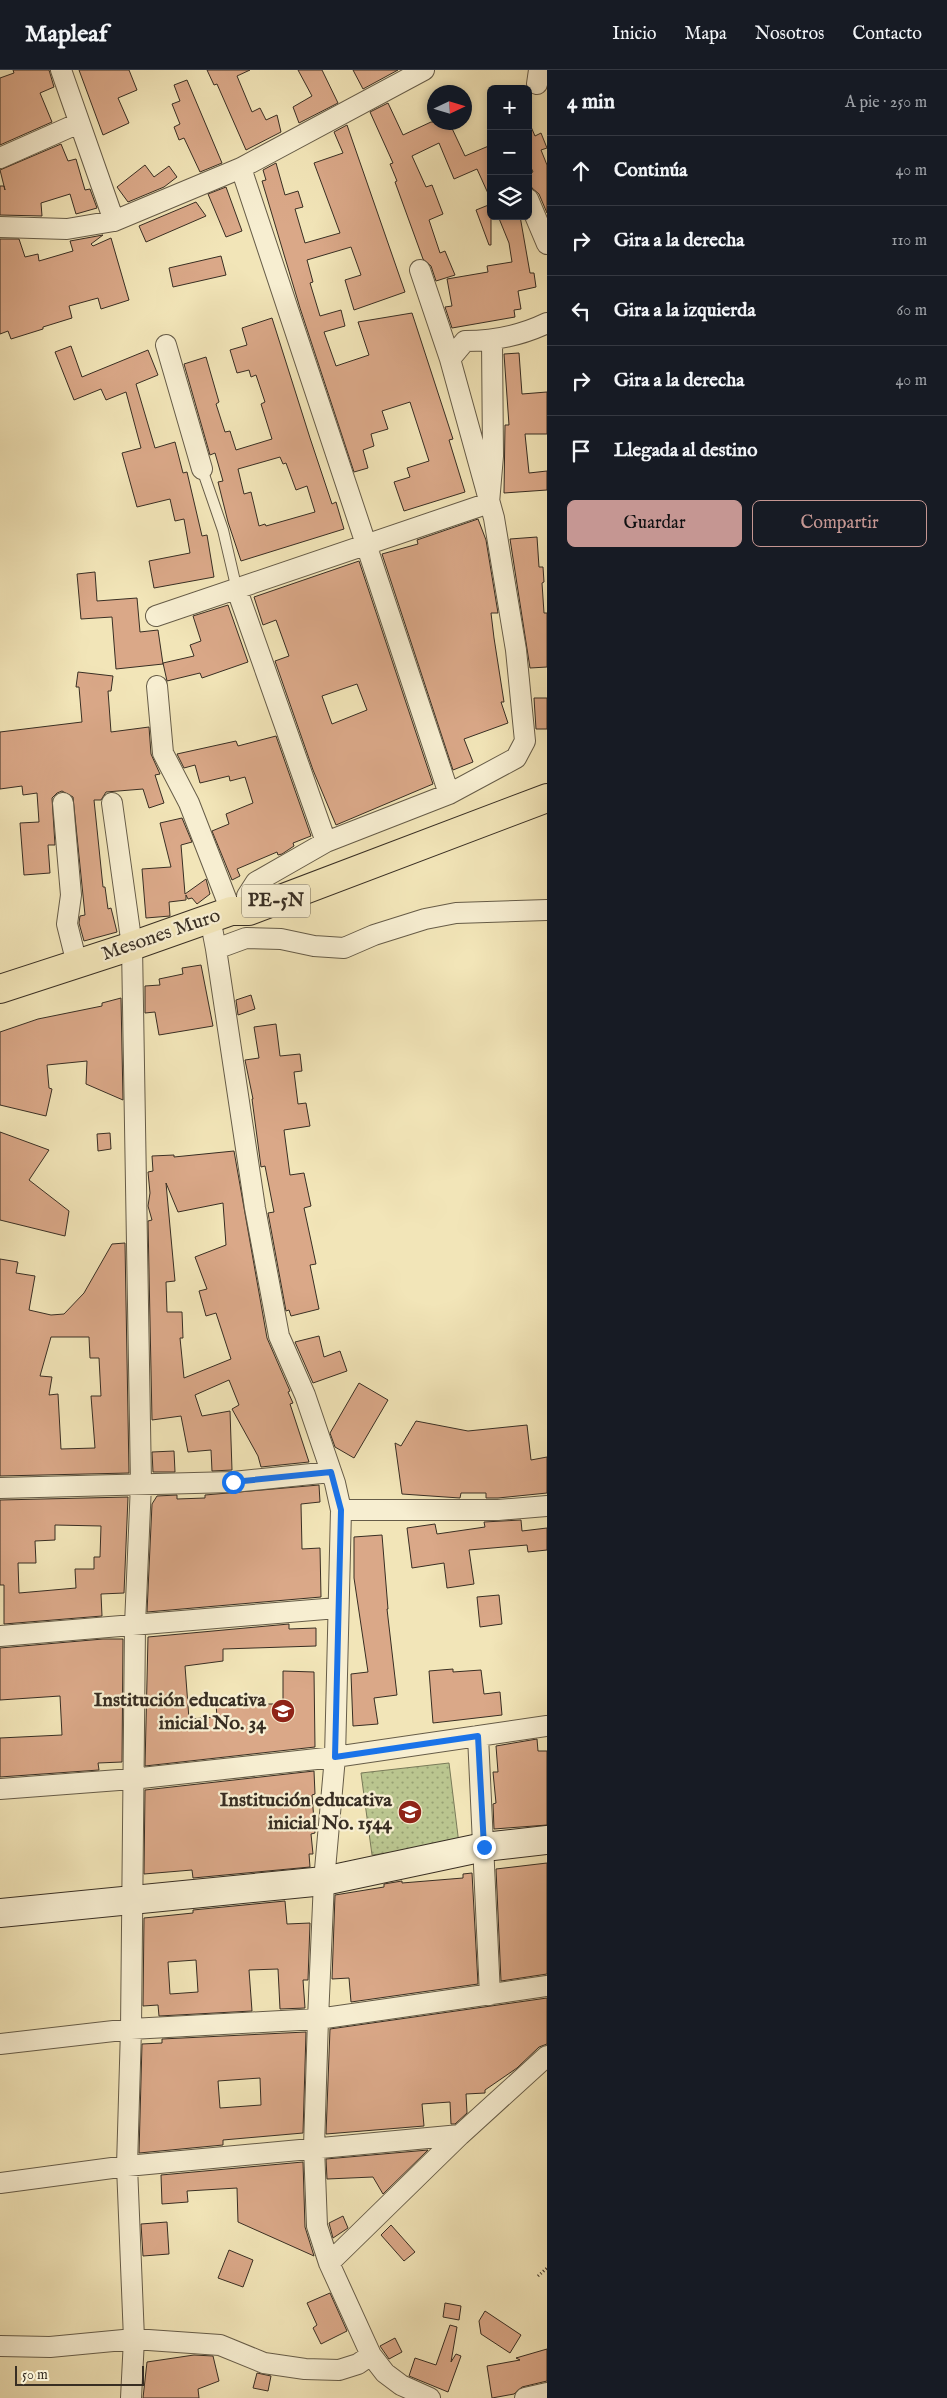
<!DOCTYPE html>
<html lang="es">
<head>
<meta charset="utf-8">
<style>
  :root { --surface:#171b24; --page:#20242c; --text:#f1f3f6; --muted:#9ea1a6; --line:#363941; --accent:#c59692 }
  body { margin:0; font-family:"IM FELL English",serif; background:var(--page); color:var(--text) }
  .controls { position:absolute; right:15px; top:15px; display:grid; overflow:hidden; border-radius:8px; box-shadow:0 2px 8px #0003 }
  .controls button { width:45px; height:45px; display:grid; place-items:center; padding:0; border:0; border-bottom:1px solid var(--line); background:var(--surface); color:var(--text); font:25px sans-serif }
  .compass { position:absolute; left:427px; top:15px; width:45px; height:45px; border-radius:50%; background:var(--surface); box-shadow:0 2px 8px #0003; rotate:86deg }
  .scale { position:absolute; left:15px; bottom:12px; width:129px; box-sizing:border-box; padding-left:5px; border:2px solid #382e23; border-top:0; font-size:14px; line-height:18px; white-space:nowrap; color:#382e23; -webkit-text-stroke:4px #f7eed1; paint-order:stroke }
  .stop { position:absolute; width:15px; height:15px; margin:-11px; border:4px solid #1a73e8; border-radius:50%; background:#fff }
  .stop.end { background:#1a73e8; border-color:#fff; box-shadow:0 1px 5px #0008 }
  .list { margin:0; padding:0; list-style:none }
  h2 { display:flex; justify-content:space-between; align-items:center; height:65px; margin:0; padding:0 20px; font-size:21px }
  h2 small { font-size:16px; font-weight:400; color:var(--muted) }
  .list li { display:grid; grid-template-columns:32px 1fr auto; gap:15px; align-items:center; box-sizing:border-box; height:70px; padding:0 20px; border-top:1px solid var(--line) }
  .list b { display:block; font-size:19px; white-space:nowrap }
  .list em { font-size:16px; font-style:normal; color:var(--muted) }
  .actions { display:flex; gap:10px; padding:15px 20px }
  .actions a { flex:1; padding:11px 0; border:1px solid var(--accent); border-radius:8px; text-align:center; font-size:18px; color:var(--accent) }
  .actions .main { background:var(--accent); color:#111 }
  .icon { flex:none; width:28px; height:28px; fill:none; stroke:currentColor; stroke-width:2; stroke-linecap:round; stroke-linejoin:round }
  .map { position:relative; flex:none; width:547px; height:2328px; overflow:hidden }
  header { display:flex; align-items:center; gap:30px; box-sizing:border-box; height:70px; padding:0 25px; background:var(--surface); border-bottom:1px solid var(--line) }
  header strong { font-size:24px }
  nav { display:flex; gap:28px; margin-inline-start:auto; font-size:18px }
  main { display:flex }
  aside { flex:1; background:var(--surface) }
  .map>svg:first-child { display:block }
</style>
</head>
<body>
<header>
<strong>Mapleaf</strong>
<nav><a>Inicio</a><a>Mapa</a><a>Nosotros</a><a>Contacto</a></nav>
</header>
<main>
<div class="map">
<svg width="547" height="2328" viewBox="0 0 547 2328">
  <defs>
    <pattern id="park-dots" width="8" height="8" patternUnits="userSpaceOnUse" patternTransform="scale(1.25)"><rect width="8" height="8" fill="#bac58f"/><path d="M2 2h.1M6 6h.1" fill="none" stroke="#98a074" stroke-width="1.8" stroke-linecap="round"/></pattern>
  </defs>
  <rect width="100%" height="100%" fill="#f2e5b8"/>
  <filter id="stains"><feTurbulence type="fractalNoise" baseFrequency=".004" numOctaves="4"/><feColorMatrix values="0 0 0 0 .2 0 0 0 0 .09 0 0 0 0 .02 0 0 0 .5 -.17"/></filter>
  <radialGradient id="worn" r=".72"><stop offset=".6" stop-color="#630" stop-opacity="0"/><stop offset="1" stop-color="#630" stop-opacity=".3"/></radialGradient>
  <!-- park -->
  <path fill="url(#park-dots)" stroke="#797a59" d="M449,1693L459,1774L372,1785L361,1703Z"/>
  <!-- building -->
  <path fill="#daa888" stroke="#382e23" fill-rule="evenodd" d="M13,0H49L54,17L40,23L52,52L0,75V8L14,3Z
    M79,0H129L137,20L118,28L129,53L103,65Z
    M207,0H250L237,6L252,42L260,38L266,50L277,45L281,62L246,80L217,14L214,15Z
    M298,0H322L338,33L299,53L293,37L312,26Z
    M353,0H398L363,19Z
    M187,10L222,93L200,102L184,68L179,70L174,57L180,54L172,34L180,31L174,15Z
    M388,33L403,65L431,52H449L465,86L491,75V130L477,99L454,109L439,73L412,86L426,117L432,115L443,144L429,150L440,183L445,181L455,205L436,211L431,196L423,189L395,112L397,111L390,94L393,93L370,42Z
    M528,50L535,66L541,63L547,78L541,80L547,95V143L539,124L532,118L528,108V104L533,102L528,91Z
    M347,55L405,222L354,240L345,210L361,205L351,177L307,190L313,212L310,213L320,246L341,240L345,256L324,262L336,296L369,285L358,252L412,243L453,369L449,370L465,422L404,441L394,412L410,407L407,398L429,391L410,332L382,341L388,359L371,364L374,376L363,380L368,398L354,402L300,238L262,111L266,110L263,100L276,93L285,125L298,121L303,137L295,139L305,173L340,163L314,93L343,83L334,62Z
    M61,74L68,91L76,89L85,120L90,119L97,138L76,144L70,124L41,133L42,146L0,145V116H4L5,120L0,100Z
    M145,95L154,107L169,96L177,107L164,117L128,132L117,117Z
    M226,117L242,161L226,167L208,124Z
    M196,132L206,146L146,172L139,156Z
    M491,134V175H489L476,140Z
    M498,146H520L530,203H534L536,217L518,221L521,239L514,240L515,247L452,258L445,237L452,236L447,209L488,202L487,196L512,192L509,173Z
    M103,165L91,174L93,176L111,168L129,230L101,239L98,228L69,236L72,248L43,257V259L11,269L8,261L0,264V169H19L25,187L38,184L39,191L73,181L70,171Z
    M221,186L226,205L173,217L169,198Z
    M272,248L310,368L332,434L336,432L344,459L241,491L228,452L218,412L223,411L215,383L210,385L184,294L206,287L219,332L216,334L225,362L230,361L236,380L272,369L261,334L265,332L256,305L251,307L249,300L237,303L230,280L247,275L242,258ZM280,387L283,394L286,393L296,420L307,416L315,442L266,456L265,454L259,456L251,422L244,424L238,399Z
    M71,276L82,307L148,280L158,305L136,314L155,378L175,372L183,403L187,402L202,466L207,465L214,507L154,518L149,491L190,483L184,449L175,451L170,429L137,437L122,383L141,378L126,322L106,330L101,319L74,330L55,282Z
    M519,283L522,324L547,322V364H525L529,403L547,401V420L504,423L505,355H509L504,284Z
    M478,449L486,470L498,543H491L494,568L504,632H501L508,653L464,669L473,692L453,700L382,484L418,474L417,470Z
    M537,467L539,497H543L544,512L542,513L544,543H547V597L530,598L510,469Z
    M359,491L433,714L336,755L313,700L275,591L289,586L276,550L263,555L254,527ZM357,614L367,640L332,654L322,626Z
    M95,502L97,531L137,528L140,562L158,560L163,594L116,599L112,547L81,549L77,504Z
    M228,535L248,592L202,608L200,603L167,611L163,593L194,586L190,575L201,571L193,546Z
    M78,602L113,606L111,621H108L111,662L149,657L151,684L160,704L155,705L164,733L149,738L143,719L106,722L101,730H94L103,817H105L108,839L111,838L117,862L84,871L79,853L80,846L85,845L73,727L62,721L57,723L52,728L55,775H48L50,803L24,805L20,753L39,752L37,723L23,725L22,716L0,719V662L82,652L79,617H76Z
    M534,628H547V659H536Z
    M276,666L311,766L293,773L294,776L282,784L278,785L277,782L237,799L240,806L232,810L212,761L229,754L226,744L253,733L245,707L230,711L229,706L200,713L195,695L184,698L177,684L236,671L238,676Z
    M182,748L192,772L181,775L185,824L206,809L210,824L197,834L192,828L188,829L186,825V830L169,832L170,846L146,848L142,799L171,797L160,753Z
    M201,895L213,956L159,965L155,942L145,943V916L160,915L159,909L183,904L182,898Z
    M251,925L255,939L238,945L236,930Z
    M121,928L123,1030L86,1014L87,991L47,995L49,1018L52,1019L46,1046L0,1035V962L38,949L102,936V933Z
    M276,954L280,986L300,984L302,1001L294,1002L298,1034L306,1033L310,1056L284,1060L290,1105L304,1103L311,1136L304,1138L316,1194L310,1195L319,1239L291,1246L289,1240L286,1241L268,1143L274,1142L265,1096L261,1097L252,1029H253L245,990L259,988L254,957Z
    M0,1062L49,1080L29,1110L69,1141L65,1166L0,1150Z
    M110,1063L111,1079L98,1081L97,1064Z
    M234,1081L267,1268L290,1321L288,1322L293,1333L290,1334L309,1392L261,1397L258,1386L232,1339L239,1335L229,1310L195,1325L202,1346L230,1341L232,1400L212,1401L211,1380L188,1382L181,1346L152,1350L148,1151L152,1150L148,1136L150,1123L148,1102L153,1101L152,1086L174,1085V1087ZM166,1113L178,1142L223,1133L226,1175L195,1187L207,1219L199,1221L206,1246L216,1243L231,1289L184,1308L180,1268H183L182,1242H167L166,1212L175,1211Z
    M125,1173L129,1403L0,1406V1189L18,1192L16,1203L35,1206L29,1240L51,1245L64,1244L84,1223L112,1174ZM51,1267H89L90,1288H99L101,1326H91L95,1378L61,1379L58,1324L49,1325L52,1307L40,1306Z
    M319,1266L324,1287L340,1281L347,1301L313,1313L295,1272Z
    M359,1313L388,1330L354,1388L335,1377L330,1363Z
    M416,1351L468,1361L527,1355L531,1390L547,1387V1423L498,1428H486V1423H461L460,1428L402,1424L395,1373L401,1376Z
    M174,1381L175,1402H153L152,1382Z
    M319,1415L320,1432L301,1434L302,1479L320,1478L321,1527L147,1542L152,1434L157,1426L177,1425V1429L205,1428V1425Z
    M128,1427L124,1523L101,1524L102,1546L4,1554V1515H0V1430ZM55,1455L101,1456L100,1487H94V1499H75L76,1518L19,1523L18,1493H36L35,1471L55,1470Z
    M521,1450L522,1461L547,1458V1480L528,1482L527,1475L469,1480L474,1514L447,1518L444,1493L412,1498L407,1458L435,1454L437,1464L485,1457L484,1452Z
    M382,1465L388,1539H387L397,1625L374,1628L378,1654L353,1656L351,1604L368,1602L354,1508V1467Z
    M499,1525L502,1554L480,1557L477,1527Z
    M289,1554V1559L316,1558V1576L223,1579V1591L185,1596L189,1649L217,1647L216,1634H283V1601L314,1602L315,1677L145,1696L148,1567Z
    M103,1569H123L122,1692L98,1693L99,1700L0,1707V1668L62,1665L60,1626L0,1630V1578Z
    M453,1599V1602L481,1600L484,1624L500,1622L502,1645L433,1653L429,1601Z
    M537,1669L538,1681H547V1755L494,1759L493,1734L496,1733L493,1702H498L496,1676Z
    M314,1701L315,1724L312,1725L315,1763L311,1764L313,1784H309L310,1797L193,1808L192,1800L144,1804L145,1720Z
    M547,1793V1904L501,1911L496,1799Z
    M472,1803L478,1914L351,1932L349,1908L332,1909L335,1825L384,1817V1814L402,1811V1813L463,1808V1804Z
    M285,1831L287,1854L310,1853L308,1910H303L305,1938L280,1939L278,1899L249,1900L252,1941L159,1946L158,1935L143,1936L144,1848L193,1843V1840ZM196,1890L198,1922L170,1924L168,1892Z
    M547,1928V1974L539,1977L517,1998L485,2020V2023L466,2024L467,2043L455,2054H451L450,2032L422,2034L424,2056L326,2064L330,1959Z
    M306,1962L303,2063L223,2070V2075L139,2083L142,1974L162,1973V1969ZM260,2008L261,2035L220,2038L218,2011Z
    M428,2080L383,2124L373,2107L327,2109L326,2089Z
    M303,2092L305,2157L314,2186L238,2152L237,2118L187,2121L188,2132L162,2134L161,2105Z
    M343,2146L348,2158L333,2168L329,2153Z
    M167,2152L169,2184L143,2186L141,2154Z
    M391,2155L415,2182L404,2191L381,2165Z
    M229,2180L253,2190L243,2217L218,2208Z
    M330,2223L347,2261L321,2274L313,2258L317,2255L307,2233Z
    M445,2233L461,2236L459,2250L443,2247Z
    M485,2241L521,2265L510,2283L481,2264L479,2251Z
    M450,2255L457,2257L451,2292L456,2284L461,2286L448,2322L409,2306L415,2288L436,2295Z
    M395,2268L402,2282L389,2289L380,2276Z
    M547,2279V2311L522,2317L514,2324L492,2328L487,2296L520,2290L516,2288Z
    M194,2285L213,2286L219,2311L198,2319L199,2328H143L147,2292Z
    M257,2303L271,2306L268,2321L253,2318Z"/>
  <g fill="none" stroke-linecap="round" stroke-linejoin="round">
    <!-- lane casing -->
    <g stroke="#665c48" stroke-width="12">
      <path id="lane" d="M202,399L223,460L237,520"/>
    </g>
    <!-- street casing -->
    <g stroke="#665c48" stroke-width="22">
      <path id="street" d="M61,0L114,151
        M537,14L539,0
        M0,88L79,53
        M241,98L449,724
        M528,129L547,174
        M0,157L67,159L114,151L241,98L424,0
        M166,275L202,399
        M450,289L465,271C495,271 520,266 547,253
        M237,520L326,772
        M156,546L489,433L493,386L492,271
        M157,616L163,683L189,733L231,841
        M63,733L71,825L67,854L77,894
        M112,733L132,876L141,1414L135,1555L131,1959L127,2096L134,2269L131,2328
        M249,841L247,826L256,812L326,772L449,724L516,688L525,671L516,580L494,448L450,289L420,200
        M210,848L216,879L255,1138L279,1266L305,1325L335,1413L341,1440L335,1687L324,1811L318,1949L314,2077L317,2156L329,2193L371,2285L385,2303L401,2315L430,2328
        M216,879L246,868L281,869L314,876L344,878L374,865L425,849L456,843L547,840
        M0,1418L233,1412L331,1402
        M341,1440H498L547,1436
        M0,1566L337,1538
        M478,1666L490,1925
        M0,1719L132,1709L335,1687L547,1656
        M0,1974L131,1959L318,1949L547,1916
        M0,2113L127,2096L460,2065
        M329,2193L460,2065L547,1986
        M0,2276L50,2277L134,2269L220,2275L264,2293L305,2299L339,2300L358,2294L371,2285
        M525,2328L547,2323"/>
    </g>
    <!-- secondary casing -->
    <g stroke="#382e23" stroke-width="30">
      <path id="secondary" d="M0,1843L324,1811L484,1777L547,1770"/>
    </g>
    <!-- highway casing -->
    <g stroke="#382e23" stroke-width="30">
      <path id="highway" d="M0,919L132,876L231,841H249L547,728"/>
    </g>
    <!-- path -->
    <path stroke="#382e23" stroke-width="3" stroke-dasharray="1 2.5" stroke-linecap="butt" d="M538,2206L547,2198"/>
    <!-- lane -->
    <use href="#lane" stroke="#f7eed1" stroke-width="10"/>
    <!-- street -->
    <use href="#street" stroke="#f7eed1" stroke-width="20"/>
    <!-- secondary -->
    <use href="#secondary" stroke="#f7eed1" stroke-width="28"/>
    <!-- highway -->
    <use href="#highway" stroke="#f2e5b8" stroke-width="28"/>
  </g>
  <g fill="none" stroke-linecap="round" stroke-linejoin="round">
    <!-- route -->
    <path stroke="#1a73e8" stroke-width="6" d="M233,1412L331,1402L341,1440L335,1687L478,1666L484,1777"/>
  </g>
  <!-- icons -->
  <defs>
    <g id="school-disc" transform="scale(1.25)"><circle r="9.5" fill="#8f2418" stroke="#f7eed1"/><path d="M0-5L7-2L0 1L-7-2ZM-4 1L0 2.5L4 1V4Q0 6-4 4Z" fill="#fff"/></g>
  </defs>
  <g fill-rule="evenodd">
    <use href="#school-disc" x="283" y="1641"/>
    <use href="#school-disc" x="410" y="1742"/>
  </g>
  <g text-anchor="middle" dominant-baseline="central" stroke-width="4.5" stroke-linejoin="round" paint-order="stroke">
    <!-- shield labels -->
    <rect fill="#f7eed1" stroke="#716857" stroke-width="1" x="242" y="814.5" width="68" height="33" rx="4"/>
    <g font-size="19" font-weight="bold" fill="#382e23">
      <text x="276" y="831">PE-5N</text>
    </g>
    <!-- street labels -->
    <g font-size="20" fill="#382e23" stroke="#f7eed1">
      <text transform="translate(161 865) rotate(-19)">Mesones Muro</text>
    </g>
    <!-- poi labels -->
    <g font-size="20" font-weight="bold" fill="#382e23" stroke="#f7eed1" text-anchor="end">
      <text x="266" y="1630">Institución educativa<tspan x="266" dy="23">inicial No. 34</tspan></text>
      <text x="392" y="1730">Institución educativa<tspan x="392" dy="23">inicial No. 1544</tspan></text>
    </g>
  </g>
  <rect width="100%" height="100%" filter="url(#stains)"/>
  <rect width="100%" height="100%" fill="url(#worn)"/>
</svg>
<div class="controls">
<button>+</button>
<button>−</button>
<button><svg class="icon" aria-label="layers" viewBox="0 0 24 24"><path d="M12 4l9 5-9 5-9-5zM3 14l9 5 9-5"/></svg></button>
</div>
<svg class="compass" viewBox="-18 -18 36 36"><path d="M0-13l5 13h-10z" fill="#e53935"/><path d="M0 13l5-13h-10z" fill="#9ea1a6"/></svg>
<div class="scale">50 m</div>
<div class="stop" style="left:233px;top:1412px"></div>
<div class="stop end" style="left:484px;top:1777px"></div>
</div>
<aside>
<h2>4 min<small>A pie · 250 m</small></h2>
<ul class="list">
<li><svg class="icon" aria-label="ahead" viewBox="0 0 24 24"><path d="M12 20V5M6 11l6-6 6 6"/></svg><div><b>Continúa</b></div><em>40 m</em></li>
<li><svg class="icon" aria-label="right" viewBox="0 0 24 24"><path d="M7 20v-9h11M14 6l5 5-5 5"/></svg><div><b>Gira a la derecha</b></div><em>110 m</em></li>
<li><svg class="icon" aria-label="left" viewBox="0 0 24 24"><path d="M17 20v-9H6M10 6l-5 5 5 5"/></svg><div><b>Gira a la izquierda</b></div><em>60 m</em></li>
<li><svg class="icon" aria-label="right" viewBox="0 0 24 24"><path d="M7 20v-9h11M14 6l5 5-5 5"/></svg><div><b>Gira a la derecha</b></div><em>40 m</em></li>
<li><svg class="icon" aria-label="arrive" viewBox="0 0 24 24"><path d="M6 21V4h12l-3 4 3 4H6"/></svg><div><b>Llegada al destino</b></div></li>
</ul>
<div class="actions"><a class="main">Guardar</a><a>Compartir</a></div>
</aside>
</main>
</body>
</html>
